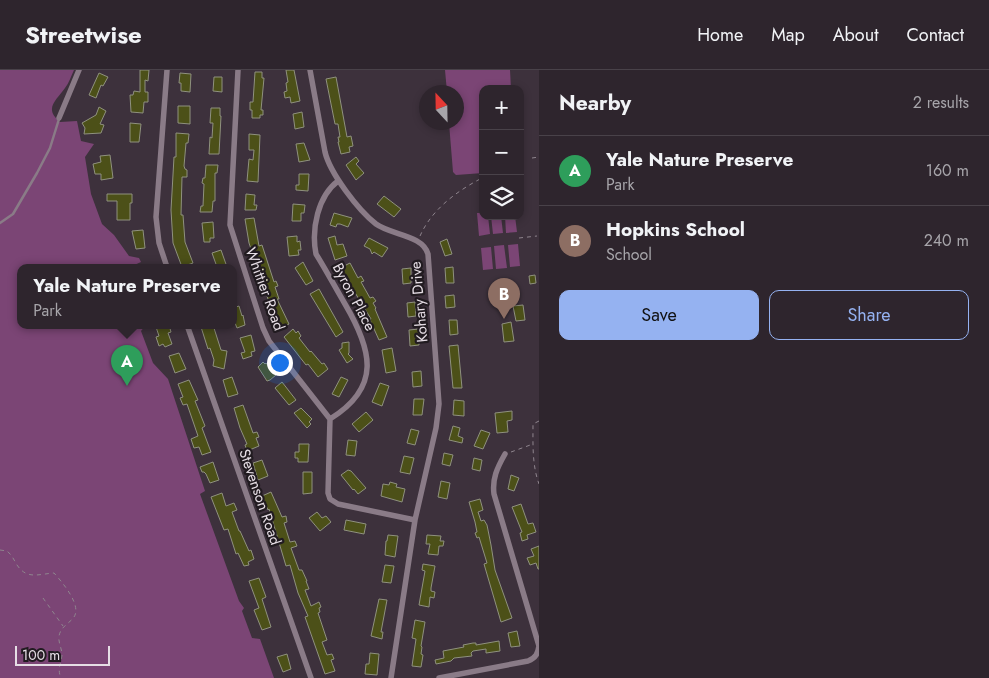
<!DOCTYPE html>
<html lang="en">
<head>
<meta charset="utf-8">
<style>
  :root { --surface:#2e252d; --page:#3a3139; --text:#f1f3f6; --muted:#a7a5aa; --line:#494249; --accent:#95b2f1 }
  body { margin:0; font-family:Jost,sans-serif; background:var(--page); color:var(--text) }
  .controls { position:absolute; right:15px; top:15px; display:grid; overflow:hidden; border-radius:10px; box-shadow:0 2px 8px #0003 }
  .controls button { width:45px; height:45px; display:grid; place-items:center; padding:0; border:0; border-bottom:1px solid var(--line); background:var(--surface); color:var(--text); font:25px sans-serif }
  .compass { position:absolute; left:419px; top:15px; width:45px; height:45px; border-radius:50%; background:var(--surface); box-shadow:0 2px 8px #0003; rotate:338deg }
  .scale { position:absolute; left:15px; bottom:12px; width:95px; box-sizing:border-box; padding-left:5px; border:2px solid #e6dee5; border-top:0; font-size:14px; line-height:18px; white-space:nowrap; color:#e6dee5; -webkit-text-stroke:4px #211b20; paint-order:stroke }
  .you { position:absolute; left:279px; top:292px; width:18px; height:18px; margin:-12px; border:4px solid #fff; border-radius:50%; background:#1a73e8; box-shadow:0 0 0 8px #1a73e833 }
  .badge { display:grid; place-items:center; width:32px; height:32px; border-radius:50%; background:var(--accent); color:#fff; font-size:16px; font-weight:700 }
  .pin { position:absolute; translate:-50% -41px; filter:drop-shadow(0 1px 2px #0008) }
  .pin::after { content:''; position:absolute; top:26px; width:18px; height:15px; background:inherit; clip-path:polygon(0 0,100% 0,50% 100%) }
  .popup { position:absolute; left:17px; top:194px; width:220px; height:65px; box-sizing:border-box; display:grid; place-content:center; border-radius:10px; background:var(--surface); filter:drop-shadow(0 1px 4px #0005); font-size:16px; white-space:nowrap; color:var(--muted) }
  .popup b { font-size:19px; color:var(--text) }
  .popup::after { content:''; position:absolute; left:50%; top:100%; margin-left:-10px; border:10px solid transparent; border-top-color:var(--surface) }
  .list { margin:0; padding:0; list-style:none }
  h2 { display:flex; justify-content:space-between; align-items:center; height:65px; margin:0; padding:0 20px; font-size:21px }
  h2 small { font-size:16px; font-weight:400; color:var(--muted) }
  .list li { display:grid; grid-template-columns:32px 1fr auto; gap:15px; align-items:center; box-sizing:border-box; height:70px; padding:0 20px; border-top:1px solid var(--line) }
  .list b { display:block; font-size:19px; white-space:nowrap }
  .list p { margin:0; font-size:16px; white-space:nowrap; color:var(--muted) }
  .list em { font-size:16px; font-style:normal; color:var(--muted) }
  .actions { display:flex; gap:10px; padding:15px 20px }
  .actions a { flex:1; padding:11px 0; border:1px solid var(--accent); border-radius:10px; text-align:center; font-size:18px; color:var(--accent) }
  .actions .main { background:var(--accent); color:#111 }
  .icon { flex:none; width:28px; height:28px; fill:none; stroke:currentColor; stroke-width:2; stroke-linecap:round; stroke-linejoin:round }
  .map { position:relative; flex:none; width:539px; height:608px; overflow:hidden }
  header { display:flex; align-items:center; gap:30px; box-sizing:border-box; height:70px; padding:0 25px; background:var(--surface); border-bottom:1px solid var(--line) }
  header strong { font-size:24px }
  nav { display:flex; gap:28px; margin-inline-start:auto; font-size:18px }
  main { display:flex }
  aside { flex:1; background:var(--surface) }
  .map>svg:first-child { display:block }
</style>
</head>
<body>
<header>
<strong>Streetwise</strong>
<nav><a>Home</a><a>Map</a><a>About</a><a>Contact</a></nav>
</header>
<main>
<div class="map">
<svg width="539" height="608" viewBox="0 0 539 608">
  <rect width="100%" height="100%" fill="#3d313c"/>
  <!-- green -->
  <path fill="#7b4575" d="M0,0H74C71,6 69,13 65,18C57,30 43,38 60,52L77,51L81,71L94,74L85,87L91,124L102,154L114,165L129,186L139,188L141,192L130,197H21V255H146L141,261L153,293L168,309L205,421L200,424L239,531L244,538L242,541L252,568L260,569L274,608H0Z
    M445,0H510L511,19H483V103L456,105L453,102L449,53L457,52V22H447Z
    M477,143H483V146H488L490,164L479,166Z
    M491,146H501L503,163L493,164Z
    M505,146H515L517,162L506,163Z
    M518,174L520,196L510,197L508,175Z
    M504,175L507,198L496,199L494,176Z
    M491,177L493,199L483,200L481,178Z"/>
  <!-- building -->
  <path fill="#4c5018" stroke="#8f917f" d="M140,0H149L148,11L145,10V22H148V32H144L143,43L131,42L130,25H133L134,21L140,22Z
    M286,0H294L300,31L291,33L290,27L285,28L284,22L287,21L286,13L288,12Z
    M255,2H262V8H264L261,40H263V45H260V48H252V40H250V32H253Z
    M99,3L108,7L103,16L101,15L96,28L89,25Z
    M180,3L191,4L190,22L181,21V13H179Z
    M214,7H222V22L213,21Z
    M336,7L347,67L351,66L353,76L349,77L350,82L341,84L338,72H339L338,67H340L338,54H335L326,9Z
    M178,36H190V54L178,53Z
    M99,37L106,41L100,54L104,55L101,63L84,64L85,58L82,53L96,45Z
    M211,38H220V46H221L219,84H209L210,67L212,68L213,53H210Z
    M302,42L304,57L295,59L293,44Z
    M130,53L141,54L139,72H130Z
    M176,63L189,64L188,73H186L184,96L185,99L187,100V107H182L181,145H183L185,172L193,193L182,197L173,173L171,140L174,87H176Z
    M249,64L260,65L258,112L247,111L249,89L253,90L254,80H249Z
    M304,73L310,90L299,92L296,74Z
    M110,85L113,108L101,110V104H95L93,94L101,92L100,86Z
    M356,87L359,91L356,94L364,103L356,110L346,95Z
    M206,95H218L217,103H215V131H213L212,142H200L201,136H203L204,114L202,113L203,108H205Z
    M299,104H309L308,121L296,120V115H299Z
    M107,124H132V133H130V150H117V131H107Z
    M246,124L255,125L254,135H257L256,140H245Z
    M384,126L401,139L394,147L377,134Z
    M293,134L305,135L304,143H301V151H292Z
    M334,143L352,148L348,157L340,154H337L336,157L330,155Z
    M254,148L259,176L262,175L274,212L276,211L278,216L275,217L279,229H277L289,254L279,259L277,255L280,253L269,232L249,173L245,149Z
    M213,152L214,168H210V172H204L202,153Z
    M143,160L145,178L136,179L132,161Z
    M297,166V172L300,171L301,180H298L299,185L289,186L287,167Z
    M335,166L337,175L343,174L347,186L335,190L328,168Z
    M369,168L388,178L382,187L374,182L372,184L370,179L364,176Z
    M447,169L452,184L445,186L440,172Z
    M221,180L227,197H217L212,183Z
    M303,192L313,211L306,215L295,198Z
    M350,193L358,208L361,206L364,211L361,212L370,228L373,227L376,231L373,233L376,238L375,239L387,267L379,270L370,250L371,249L340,198Z
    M453,197L454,213H446L445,198Z
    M411,198V213L403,214L402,199Z
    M535,205L536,213L530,214L529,206Z
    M319,219L343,262L336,267L310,224Z
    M454,225L455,237L446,238L445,226Z
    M415,232L416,246L408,247L407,233Z
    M523,235L525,250L516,251L513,236Z
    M239,236L242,246L243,245L245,255L237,258L233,248V238Z
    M449,250H457L458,264L450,265Z
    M511,252L514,271L504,272L502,254Z
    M163,255H169L171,262L168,263L172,274L165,277L163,274L159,276L156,267L159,266L156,257Z
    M209,255H213L221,280L227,281L224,299L213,296L214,290L210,278L208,279L201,257Z
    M293,259L296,263L298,261L301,266L299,268L310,282L311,281L322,294L324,293L328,299L318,307L308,294L306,295L284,267Z
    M419,259V275L410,276L409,260Z
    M251,265L255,281L251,282L252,286L243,289L241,283L245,282L240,268Z
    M349,272V283L348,284L353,289L347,293L339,280L342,278V273Z
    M458,275L462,318H453L449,276Z
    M392,278L396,301L386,303L382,280Z
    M179,283L186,299L175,303L169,286Z
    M263,292L265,294L266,293L276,305L270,310L267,311L258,297Z
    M421,301L422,316L413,317L412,302Z
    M232,307L238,324L228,327L223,310Z
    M341,307L348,310L339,327L332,324Z
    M189,310L198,330L195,331L205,356L202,358L211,382L202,385L199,377L194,378L191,369L198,366L187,334L183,335L180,328L183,327L178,314Z
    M282,312L296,330L289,335L275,318Z
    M380,313L389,316L382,336L372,332Z
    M414,329H424L422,345H413Z
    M454,330L464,331V346L453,345Z
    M243,335L253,363L257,362L259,367L256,368L259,376L247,381L245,375L247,374L240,358L234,338Z
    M301,338L312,349L309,352L311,354L307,358L294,343Z
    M512,341V350L507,351L508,362L497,363L495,343Z
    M366,342L373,350L359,362L352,354Z
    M453,356L460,358L458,366L463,368L462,373L449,370Z
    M411,359L419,361L415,375L407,373Z
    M481,360L490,363L483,379L474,376Z
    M348,370L357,371L355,386L346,385Z
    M299,374H309L308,392H298V388H295V382H299Z
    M444,383L453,385L450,396L442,394Z
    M404,386L414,388L410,404L400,402Z
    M474,388L482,390L480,401L472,399Z
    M262,390L268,406L258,410L253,393Z
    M213,392L219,410L210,413L206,404L204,402H202L200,397Z
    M348,400L351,401L366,418L358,424L354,419L353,420L341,405Z
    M303,402H312V423L303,424Z
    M511,405L519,408L514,421L508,419Z
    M441,411L450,413L447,429L438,427Z
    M390,412L397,414L396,417L405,419L402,432L381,426L383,414L389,415Z
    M271,422L282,447L286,446L287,452L284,453L290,472L295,471L297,476L291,478L299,500H302L307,511H306L309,519L305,520L311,536L319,532L321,537L319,538L320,542L318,543L327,570L322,572L327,585L332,584L334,589L331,590L335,601L325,604L305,547L308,546L298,523L290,495L286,496L269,439L268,440L262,426Z
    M222,423L226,436L234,433L237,440L232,442L239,461H240L249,481L251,480L254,489L248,492L249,495L244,496L238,483L236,484L228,459L224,460L211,427Z
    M480,429L483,440L478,442L481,451L484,450L487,455L491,475L495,500L512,548L501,552L484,494L487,493L479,467L477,468L475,463L477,462L475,452L469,432Z
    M521,434L528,454L533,453L536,462L527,465L528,469L522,471L520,463L522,462L512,437Z
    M317,442L322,448L326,446L331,452L320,461L309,448Z
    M346,450L366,454L364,464L344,460Z
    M388,465L398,466L395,487L385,485L386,471H387Z
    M427,465L441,466L440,471H444L443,476H439L438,485L428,484L430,474H426Z
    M539,476V499H538L536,493L530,495L527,488L534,486L531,479Z
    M423,494L435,496L431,518V521L435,522L434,528L430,527L429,537L419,535L425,501L422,500Z
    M385,495L394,496L391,513L382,512Z
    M259,508L266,527L262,529L271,557L262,560L254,540L259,538L249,511Z
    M379,529L387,530L381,562H383L382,569L371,566Z
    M415,550L425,552L421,576L422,577L421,584L423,585L421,597L412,596L416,569L412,568Z
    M517,561L520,576L511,577L508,563Z
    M499,571L500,581L486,583V579L473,581L471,583L472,586L454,588L451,591L436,594L435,590L444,588L443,581L464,577L463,575L473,573H476V575Z
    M370,583L379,584L377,605L365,604L366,594H369Z
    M287,584L291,599L283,602L277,587Z"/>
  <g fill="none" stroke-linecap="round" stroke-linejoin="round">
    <!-- path -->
    <path stroke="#8f858e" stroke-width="1" stroke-dasharray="4 4" stroke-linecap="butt" d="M532,88L539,87
      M420,166C432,139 457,121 482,108
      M519,168L537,166
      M539,351L533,354C533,374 532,395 539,414
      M511,382L533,374
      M0,480L7,481C12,485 14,490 17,495C27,510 39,504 54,503C62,512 82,535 74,547C69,554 61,556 59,566C58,573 62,578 62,585C61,594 57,599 61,608
      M43,528L63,556"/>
    <!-- service -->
    <path stroke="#8a7b87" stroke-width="2.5" d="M0,153L13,144L37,103L50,78L59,49"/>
    <!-- minor -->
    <path stroke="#8a7b87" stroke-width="5.5" d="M238,0L230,155L263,258L269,271L330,349L328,423L330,429L338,434L415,450
      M310,0L325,82C330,103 358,140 376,154C391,165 423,165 428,184L439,334L436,358L415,450L391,608
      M59,48L79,0
      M167,197L159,173L156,147L167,0
      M187,255L311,608
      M330,349C382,317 372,280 345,234C335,217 326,200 316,184C311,159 318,126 338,111
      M439,608L528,591C536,588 538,583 539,576L494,424C492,409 497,398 505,384"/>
  </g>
  <g text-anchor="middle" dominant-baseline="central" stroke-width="4.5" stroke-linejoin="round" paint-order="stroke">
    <!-- street labels -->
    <g font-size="15" fill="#e6dee5" stroke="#211b20">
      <text transform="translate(265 219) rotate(70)">Whittier Road</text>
      <text transform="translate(354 227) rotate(62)">Byron Place</text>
      <text transform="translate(419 232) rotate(-95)">Kohary Drive</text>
      <text transform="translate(260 427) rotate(71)">Stevenson Road</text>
    </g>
  </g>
</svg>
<div class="controls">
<button>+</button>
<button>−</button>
<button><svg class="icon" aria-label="layers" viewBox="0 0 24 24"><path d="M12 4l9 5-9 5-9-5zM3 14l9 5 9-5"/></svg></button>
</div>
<svg class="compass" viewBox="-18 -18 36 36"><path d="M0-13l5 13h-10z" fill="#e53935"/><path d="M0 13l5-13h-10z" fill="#a7a5aa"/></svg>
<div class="scale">100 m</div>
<div class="you"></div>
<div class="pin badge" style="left:127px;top:316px;background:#2e9e5b">A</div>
<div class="popup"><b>Yale Nature Preserve</b>Park</div>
<div class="pin badge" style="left:504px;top:249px;background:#8d6e63">B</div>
</div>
<aside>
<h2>Nearby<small>2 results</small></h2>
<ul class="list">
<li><span class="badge" style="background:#2e9e5b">A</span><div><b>Yale Nature Preserve</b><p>Park</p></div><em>160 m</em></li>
<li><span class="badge" style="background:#8d6e63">B</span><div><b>Hopkins School</b><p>School</p></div><em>240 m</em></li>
</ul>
<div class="actions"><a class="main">Save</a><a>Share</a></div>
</aside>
</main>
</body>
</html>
